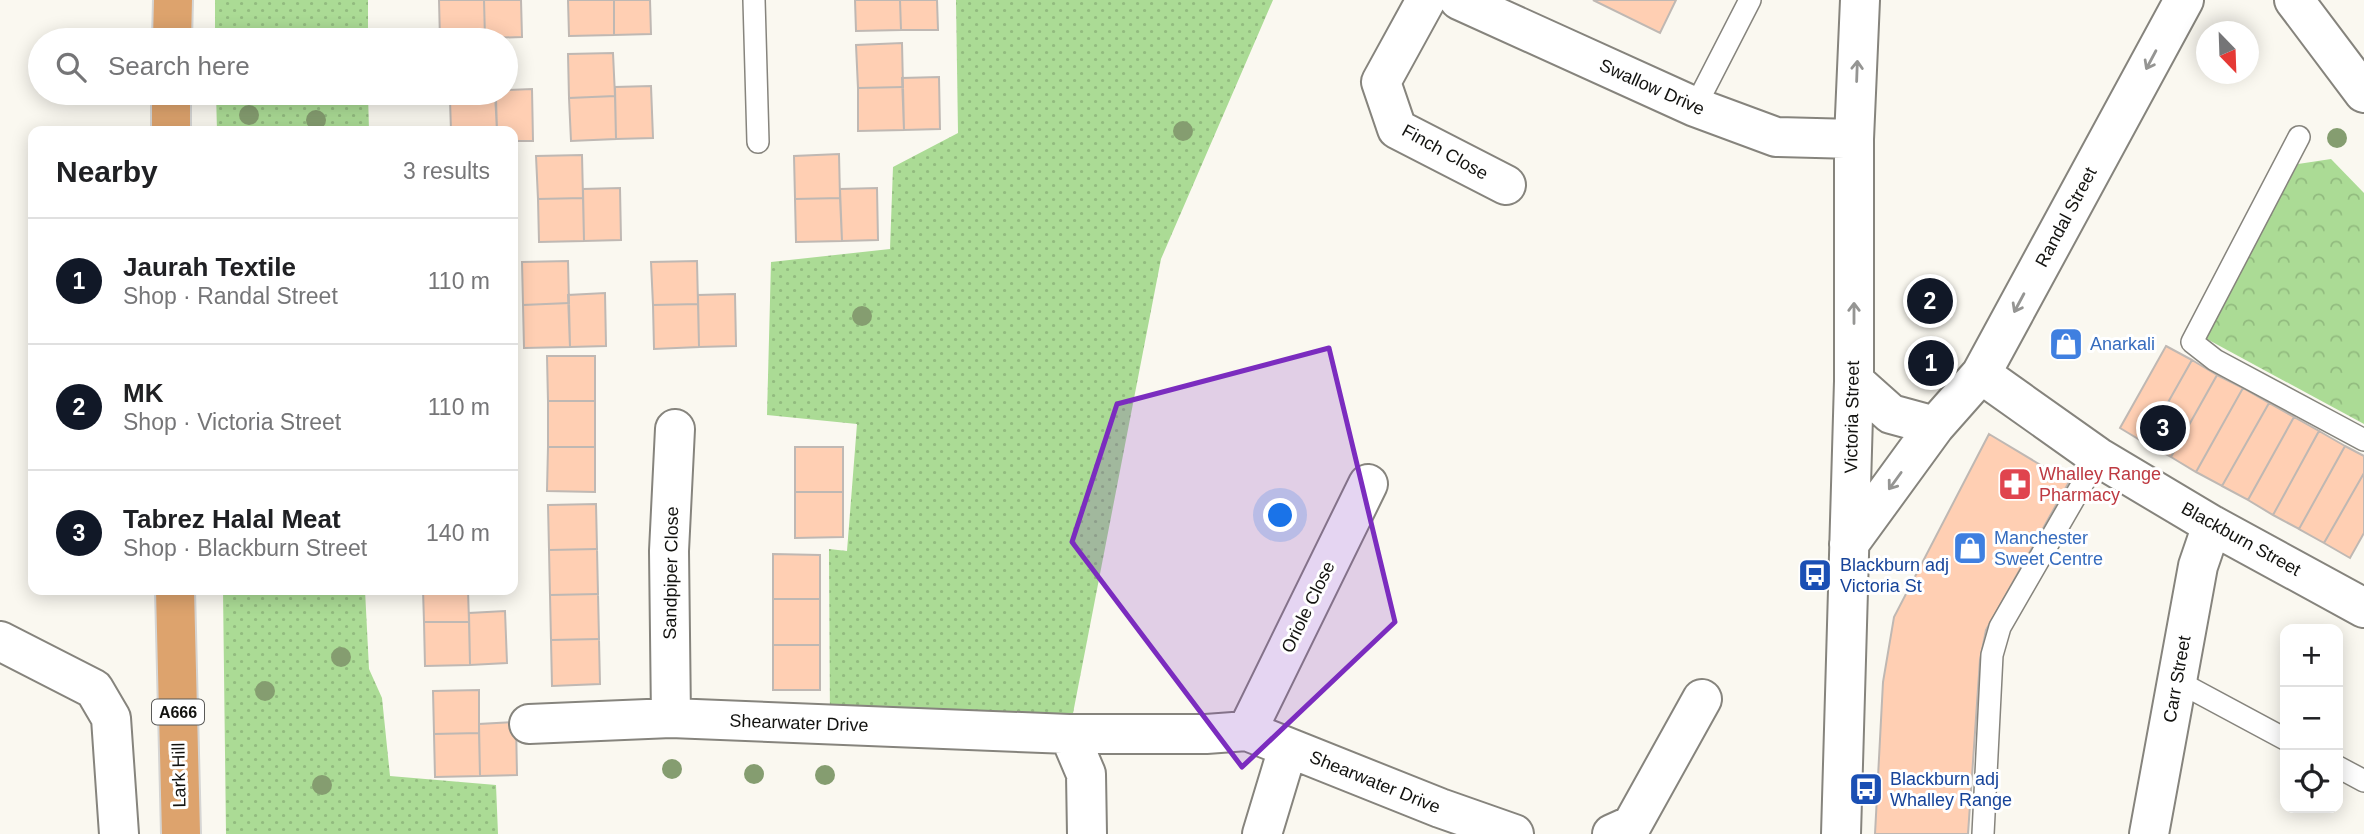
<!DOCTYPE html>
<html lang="en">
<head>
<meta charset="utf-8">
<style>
  :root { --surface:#fff; --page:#f2f2f2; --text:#202124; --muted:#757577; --line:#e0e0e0; --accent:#111827 }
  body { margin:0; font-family:Helvetica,sans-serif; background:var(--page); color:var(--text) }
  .controls { position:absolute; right:21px; bottom:21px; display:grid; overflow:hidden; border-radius:14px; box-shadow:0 4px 18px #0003 }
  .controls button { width:63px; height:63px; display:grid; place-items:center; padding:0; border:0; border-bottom:2px solid var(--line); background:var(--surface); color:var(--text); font:35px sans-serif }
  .compass { position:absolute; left:2196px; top:21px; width:63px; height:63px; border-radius:50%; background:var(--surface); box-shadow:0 4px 18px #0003; rotate:157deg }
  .you { position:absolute; left:1281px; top:516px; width:24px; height:24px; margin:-18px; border:5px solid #fff; border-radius:50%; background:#1a73e8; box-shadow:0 0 0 10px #1a73e833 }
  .badge { display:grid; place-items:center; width:46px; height:46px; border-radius:50%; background:var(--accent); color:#fff; font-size:23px; font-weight:700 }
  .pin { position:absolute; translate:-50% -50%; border:4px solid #fff; box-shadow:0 2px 7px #0006 }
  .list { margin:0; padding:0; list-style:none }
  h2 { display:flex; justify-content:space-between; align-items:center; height:91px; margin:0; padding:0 28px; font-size:30px }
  h2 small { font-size:23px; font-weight:400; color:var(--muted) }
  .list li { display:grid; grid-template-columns:46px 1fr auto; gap:21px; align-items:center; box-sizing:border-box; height:126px; padding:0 28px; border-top:2px solid var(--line) }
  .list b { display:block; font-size:26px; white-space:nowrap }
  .list p { margin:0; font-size:23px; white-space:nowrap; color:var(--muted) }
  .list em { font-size:23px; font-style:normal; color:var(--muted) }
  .icon { flex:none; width:38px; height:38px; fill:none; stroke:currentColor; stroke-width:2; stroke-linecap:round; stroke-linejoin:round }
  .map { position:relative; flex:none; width:2364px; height:834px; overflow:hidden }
  .search { position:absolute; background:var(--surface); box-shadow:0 4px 18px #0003; left:28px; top:28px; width:490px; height:77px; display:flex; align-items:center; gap:18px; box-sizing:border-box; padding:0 24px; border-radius:38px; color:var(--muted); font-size:26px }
  .panel { position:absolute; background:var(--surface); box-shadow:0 4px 18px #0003; left:28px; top:126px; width:490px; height:469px; border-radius:14px }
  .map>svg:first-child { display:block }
</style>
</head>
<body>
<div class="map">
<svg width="2364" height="834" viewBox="0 0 2364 834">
  <defs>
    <pattern id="grass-dots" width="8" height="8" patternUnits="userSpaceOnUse" patternTransform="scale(1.75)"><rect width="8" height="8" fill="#abdb95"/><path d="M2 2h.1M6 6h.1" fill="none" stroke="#92bb7f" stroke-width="1.8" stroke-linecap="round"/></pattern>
    <pattern id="forest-crowns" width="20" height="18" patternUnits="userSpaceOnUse" patternTransform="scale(1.75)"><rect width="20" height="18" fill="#abdb95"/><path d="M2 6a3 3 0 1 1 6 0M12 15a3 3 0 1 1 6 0" fill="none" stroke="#92bb7f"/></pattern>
  </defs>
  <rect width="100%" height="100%" fill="#faf8f0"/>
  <!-- grass -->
  <path fill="url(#grass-dots)" d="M215,0H368V40H215Z
    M956,0H1273L1161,259L1069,734L830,725L829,549L847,551L857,424L767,415L771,262L890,249L893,167L958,133Z
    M216,93H368L369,131H217Z
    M223,590H365L369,669L382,698L390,776L496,785L498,834H226Z"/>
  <!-- forest -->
  <path fill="url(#forest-crowns)" d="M2331,159L2364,193V424L2205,338L2298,164Z"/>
  <!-- building -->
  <path fill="#ffcfb3" stroke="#bfb8b3" stroke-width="2" d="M439,0H484L485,38L440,39Z
    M484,0H521L522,37L485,38Z
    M568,0H614V35L569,36Z
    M614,0H650L651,34L614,35Z
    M855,0H900L901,30L856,31Z
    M900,0H937L938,30H901Z
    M1593,0H1676L1660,33Z
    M902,43L903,87L858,88L856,45Z
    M613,53L615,96L569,98L568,54Z
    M939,77L940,129L904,130L902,78Z
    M651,86L653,138L616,139L615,87Z
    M903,87L904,130L858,131V88Z
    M532,89L533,141H513V131H497L495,93H506V90Z
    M450,93H495L496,99L450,100Z
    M615,96L616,139L571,141L569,98Z
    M496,99L497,131H451L450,100Z
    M839,154L840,198L795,199L794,156Z
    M582,155L583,198L538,199L536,156Z
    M620,188L621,240L584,241L583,189Z
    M877,188L878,240L842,241L840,189Z
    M583,198L584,241L539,242L538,199Z
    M840,198L842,241L796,242L795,199Z
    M568,261L569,303L523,305L522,262Z
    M697,261L698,304L653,305L651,262Z
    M605,293L606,346L570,347L568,295Z
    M735,294L736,346L699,347L698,295Z
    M569,303L570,347L524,348L523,305Z
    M698,304L699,347L654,349L653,305Z
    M2166,346L2192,360L2145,443L2120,428Z
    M547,356H595V401H548Z
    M2192,360L2217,375L2171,457L2145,443Z
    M2217,375L2243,388L2196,472L2171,457Z
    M2243,388L2269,403L2222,486L2196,472Z
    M548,401H595V447H548Z
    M2269,403L2294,417L2248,500L2222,486Z
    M2294,417L2319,431L2273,515L2248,500Z
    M2319,431L2345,446L2299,529L2273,515Z
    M1989,434L2069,482L1986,630L1980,660L1968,834H1875L1883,682L1894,617Z
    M2345,446L2364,456V473L2324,543L2299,529Z
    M548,447H595V492L547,491Z
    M795,447H843V492H795Z
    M2364,473V533L2350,558L2324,543Z
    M795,492H843V537L795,538Z
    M596,504L597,549L549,550L548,505Z
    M597,549L598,594L550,595L549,550Z
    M773,554L820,555V599H773Z
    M423,590H468L469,622H424Z
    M598,594L599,639L551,640L550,595Z
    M773,599H820V645H773Z
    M505,611L507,663L470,665L469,613Z
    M424,622H469L470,665L425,666Z
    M599,639L600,684L552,686L551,640Z
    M773,645H820V690H773Z
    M479,690V733L434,734L433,691Z
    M516,722L517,775L480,776L479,724Z
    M479,733L480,776L435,777L434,734Z"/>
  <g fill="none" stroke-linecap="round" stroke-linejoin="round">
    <!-- lane casing -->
    <g stroke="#86847d" stroke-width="24">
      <path id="lane" d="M754,0L758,142
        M1695,107L1750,0
        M2299,137L2192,342L2215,360L2364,440
        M2177,681L2285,739
        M2338,767L2364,781
        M1983,834L1992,655L2000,627L2098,457"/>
    </g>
    <!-- street casing -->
    <g stroke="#86847d" stroke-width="42">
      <path id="street" d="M1426,0L1381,82L1397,129L1506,185
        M1459,0L1695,107L1776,137L1854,139
        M2294,0L2364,93
        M1981,374L2098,457L2212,525L2364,608
        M1854,381L1891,414L1935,426
        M1849,544L1935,426L1981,374L2184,0
        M0,641L94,689L111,718L119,834
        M671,718L669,551L675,429
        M529,724L671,718L1069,734H1206L1247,731L1440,808L1514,834
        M1247,731L1368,484
        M1069,734L1086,774L1087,834
        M1262,834L1288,748
        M1612,834L1632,825L1702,699
        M1841,834L1854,381V139L1860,0
        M2149,834L2198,566L2212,525"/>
    </g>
    <!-- highway casing -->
    <g stroke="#d5d5d4" stroke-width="42">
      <path id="highway" d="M172,40L173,0
        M171,131V93
        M175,590L181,834"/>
    </g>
    <!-- lane -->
    <use href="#lane" stroke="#fff" stroke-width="21"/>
    <!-- street -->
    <use href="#street" stroke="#fff" stroke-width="38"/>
    <!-- highway -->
    <use href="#highway" stroke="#dda36d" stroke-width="38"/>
  </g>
  <!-- trees -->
  <g fill="#859d70">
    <circle cx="249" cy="115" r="10"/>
    <circle cx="316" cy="120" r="10"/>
    <circle cx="1183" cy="131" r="10"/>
    <circle cx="2337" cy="138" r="10"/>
    <circle cx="862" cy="316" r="10"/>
    <circle cx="341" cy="657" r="10"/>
    <circle cx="265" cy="691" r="10"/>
    <circle cx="672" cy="769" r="10"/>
    <circle cx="754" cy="774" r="10"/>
    <circle cx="825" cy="775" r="10"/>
    <circle cx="322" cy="785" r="10"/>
  </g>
  <!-- one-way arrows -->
  <defs><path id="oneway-shaft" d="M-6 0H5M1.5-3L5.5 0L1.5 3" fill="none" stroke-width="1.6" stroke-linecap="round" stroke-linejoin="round" transform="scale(1.75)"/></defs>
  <g stroke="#959593">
    <use href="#oneway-shaft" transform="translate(2151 60) rotate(118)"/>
    <use href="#oneway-shaft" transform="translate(1857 71) rotate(-88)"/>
    <use href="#oneway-shaft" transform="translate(2019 303) rotate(118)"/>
    <use href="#oneway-shaft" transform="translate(1854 313) rotate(-90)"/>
    <use href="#oneway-shaft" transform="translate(1895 481) rotate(126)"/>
  </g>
  <!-- marked area -->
  <path fill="#7b2cbf" fill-opacity="0.2" stroke="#7b2cbf" stroke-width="5" stroke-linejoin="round" d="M1329,348L1395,622L1242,767L1072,542L1117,404Z"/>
  <!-- icons -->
  <defs>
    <g id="shop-square" transform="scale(1.75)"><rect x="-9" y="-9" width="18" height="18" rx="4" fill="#3f7fe0" stroke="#fff"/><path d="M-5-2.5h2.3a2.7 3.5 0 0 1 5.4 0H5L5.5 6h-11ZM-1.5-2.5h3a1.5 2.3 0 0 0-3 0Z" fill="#fff"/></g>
    <g id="pharmacy-square" transform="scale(1.75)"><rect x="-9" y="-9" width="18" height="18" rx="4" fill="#e0444e" stroke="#fff"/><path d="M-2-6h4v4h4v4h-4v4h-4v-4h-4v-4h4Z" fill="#fff"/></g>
    <g id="bus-square" transform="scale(1.75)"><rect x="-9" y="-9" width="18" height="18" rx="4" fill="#1a4fb4" stroke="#fff"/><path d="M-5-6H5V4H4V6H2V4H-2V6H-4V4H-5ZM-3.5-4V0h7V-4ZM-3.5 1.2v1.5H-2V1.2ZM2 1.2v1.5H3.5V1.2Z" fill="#fff"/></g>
  </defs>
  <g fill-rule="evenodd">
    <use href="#shop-square" x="2066" y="344"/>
    <use href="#pharmacy-square" x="2015" y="484"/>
    <use href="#shop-square" x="1970" y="548"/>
    <use href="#bus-square" x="1815" y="575"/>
    <use href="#bus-square" x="1866" y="789"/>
  </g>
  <g text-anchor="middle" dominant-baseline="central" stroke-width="6" stroke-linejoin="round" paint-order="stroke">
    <!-- shield labels -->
    <rect fill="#fff" stroke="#5a5a58" stroke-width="2" x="152" y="699.5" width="52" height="25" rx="5"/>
    <g font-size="16" font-weight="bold" fill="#131310">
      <text x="178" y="712">A666</text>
    </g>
    <!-- street labels -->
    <g font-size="18" fill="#131310" stroke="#fff">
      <text transform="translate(1652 87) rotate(24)">Swallow Drive</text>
      <text transform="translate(1445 152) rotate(29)">Finch Close</text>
      <text transform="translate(2066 217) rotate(-62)">Randal Street</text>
      <text transform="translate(1852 417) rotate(-89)">Victoria Street</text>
      <text transform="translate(2241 539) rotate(29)">Blackburn Street</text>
      <text transform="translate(671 573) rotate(-89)">Sandpiper Close</text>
      <text transform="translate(1308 607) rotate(-64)">Oriole Close</text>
      <text transform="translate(2177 679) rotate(-80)">Carr Street</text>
      <text transform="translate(799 723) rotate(2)">Shearwater Drive</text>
      <text transform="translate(179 775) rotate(-91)">Lark Hill</text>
      <text transform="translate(1375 782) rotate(22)">Shearwater Drive</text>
    </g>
    <!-- shop labels -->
    <g font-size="18" fill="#366cbe" stroke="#fff" text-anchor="start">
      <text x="2090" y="344">Anarkali</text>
      <text x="1994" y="538">Manchester<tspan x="1994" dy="21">Sweet Centre</tspan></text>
    </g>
    <!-- health labels -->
    <g font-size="18" fill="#be3a42" stroke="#fff" text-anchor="start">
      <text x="2039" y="474">Whalley Range<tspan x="2039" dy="21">Pharmacy</tspan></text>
    </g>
    <!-- transit labels -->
    <g font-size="18" fill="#164399" stroke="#fff" text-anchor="start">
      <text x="1840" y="565">Blackburn adj<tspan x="1840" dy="21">Victoria St</tspan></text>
      <text x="1890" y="779">Blackburn adj<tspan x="1890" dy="21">Whalley Range</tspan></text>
    </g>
  </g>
</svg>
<div class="controls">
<button>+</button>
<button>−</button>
<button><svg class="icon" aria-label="locate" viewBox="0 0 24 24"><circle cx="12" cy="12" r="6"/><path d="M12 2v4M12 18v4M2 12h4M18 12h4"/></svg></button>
</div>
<svg class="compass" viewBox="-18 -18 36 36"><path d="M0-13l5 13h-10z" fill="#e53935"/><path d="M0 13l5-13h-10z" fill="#757577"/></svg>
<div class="you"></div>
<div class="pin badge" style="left:1931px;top:363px">1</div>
<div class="pin badge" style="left:1930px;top:301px">2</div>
<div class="pin badge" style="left:2163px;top:428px">3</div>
<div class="search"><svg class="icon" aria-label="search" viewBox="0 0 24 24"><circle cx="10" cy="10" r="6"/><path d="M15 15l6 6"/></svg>Search here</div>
<section class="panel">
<h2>Nearby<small>3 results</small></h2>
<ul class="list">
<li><span class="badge">1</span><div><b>Jaurah Textile</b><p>Shop · Randal Street</p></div><em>110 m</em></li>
<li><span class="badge">2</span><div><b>MK</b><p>Shop · Victoria Street</p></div><em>110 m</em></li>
<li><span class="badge">3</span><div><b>Tabrez Halal Meat</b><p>Shop · Blackburn Street</p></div><em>140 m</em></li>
</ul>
</section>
</div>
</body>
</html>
